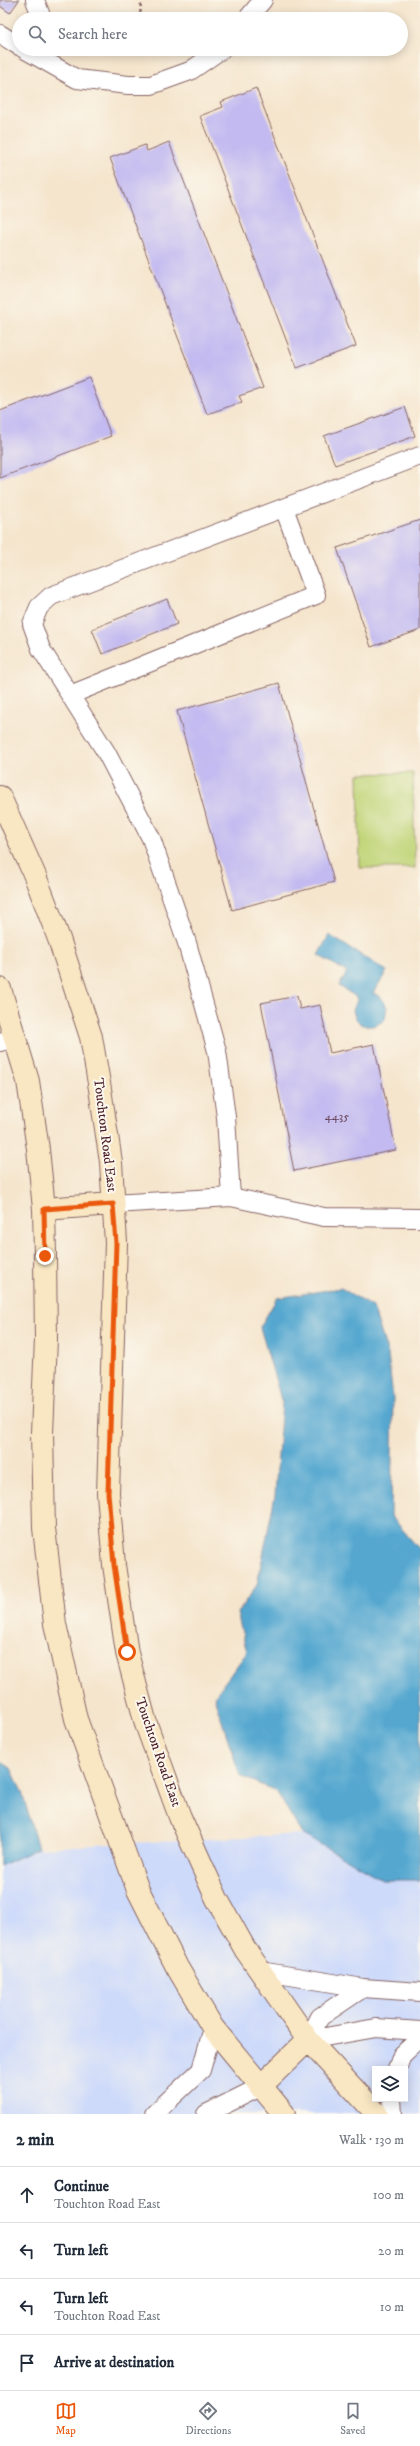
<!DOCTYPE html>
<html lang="en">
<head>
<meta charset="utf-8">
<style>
  :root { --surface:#fff; --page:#f2f2f3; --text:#1f2937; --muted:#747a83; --line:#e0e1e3; --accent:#ea580c }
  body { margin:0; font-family:"IM FELL DW Pica",serif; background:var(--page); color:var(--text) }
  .controls { position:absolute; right:12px; bottom:12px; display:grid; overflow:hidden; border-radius:0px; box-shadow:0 2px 10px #0003 }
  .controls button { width:36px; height:36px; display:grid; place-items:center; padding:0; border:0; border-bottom:1px solid var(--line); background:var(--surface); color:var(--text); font:20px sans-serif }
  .stop { position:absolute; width:12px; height:12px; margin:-9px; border:3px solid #ea580c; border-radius:50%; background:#fff }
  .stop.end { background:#ea580c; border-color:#fff; box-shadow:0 1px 4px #0008 }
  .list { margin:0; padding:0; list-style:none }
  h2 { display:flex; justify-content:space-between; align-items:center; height:52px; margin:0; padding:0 16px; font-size:17px }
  h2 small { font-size:13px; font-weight:400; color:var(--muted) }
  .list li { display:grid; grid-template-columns:26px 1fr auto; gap:12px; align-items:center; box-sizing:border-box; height:56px; padding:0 16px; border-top:1px solid var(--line) }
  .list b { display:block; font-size:15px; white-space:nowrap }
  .list p { margin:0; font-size:13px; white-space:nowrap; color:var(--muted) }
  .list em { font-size:13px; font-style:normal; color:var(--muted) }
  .icon { flex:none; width:22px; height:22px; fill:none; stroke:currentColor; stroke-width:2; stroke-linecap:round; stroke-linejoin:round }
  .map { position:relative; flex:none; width:420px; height:2114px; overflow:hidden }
  .search { position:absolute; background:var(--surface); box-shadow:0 2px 10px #0003; left:12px; right:12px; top:12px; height:44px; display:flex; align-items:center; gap:10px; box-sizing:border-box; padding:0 14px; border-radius:22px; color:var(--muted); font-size:15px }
  .sheet { height:276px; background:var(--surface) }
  nav { display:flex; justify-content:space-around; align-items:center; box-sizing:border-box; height:56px; border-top:1px solid var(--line); background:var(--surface); font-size:11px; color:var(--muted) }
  nav a { display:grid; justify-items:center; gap:2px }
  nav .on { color:var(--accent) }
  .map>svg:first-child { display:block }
</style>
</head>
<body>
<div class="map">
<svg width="420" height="2114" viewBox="0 0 420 2114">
  <rect width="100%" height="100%" fill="#fbf7ec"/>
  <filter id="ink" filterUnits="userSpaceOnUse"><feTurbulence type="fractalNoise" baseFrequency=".025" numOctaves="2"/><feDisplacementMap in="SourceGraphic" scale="8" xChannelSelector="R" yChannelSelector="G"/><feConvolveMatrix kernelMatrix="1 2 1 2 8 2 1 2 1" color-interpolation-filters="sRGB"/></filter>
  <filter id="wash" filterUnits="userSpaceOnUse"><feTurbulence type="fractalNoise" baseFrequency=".012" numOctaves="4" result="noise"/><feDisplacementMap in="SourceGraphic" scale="16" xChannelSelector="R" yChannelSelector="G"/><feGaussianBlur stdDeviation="0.9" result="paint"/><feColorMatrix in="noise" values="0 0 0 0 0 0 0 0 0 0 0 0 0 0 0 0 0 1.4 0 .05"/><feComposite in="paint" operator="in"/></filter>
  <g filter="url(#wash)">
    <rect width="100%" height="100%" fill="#f5e5cd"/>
    <!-- built -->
    <path fill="#cedafa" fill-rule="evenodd" d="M302,1834L383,1880L420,1879V2114H0V1866L38,1848ZM375,2069H405V2099H375Z"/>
    <!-- green -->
    <path fill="#c1d579" stroke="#867a52" d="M413,773L415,868H360L358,774Z"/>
    <!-- water -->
    <path fill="#54a7d0" stroke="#4f637e" d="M329,935L387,971L373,993L381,997L387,1007L385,1019C373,1031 356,1028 353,1010L358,998L339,986L347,972L318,955Z
      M341,1288L373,1307L388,1354L393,1398L391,1516L420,1550V1880H383L302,1834L276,1791L240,1776L214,1697L247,1652L237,1613L257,1585L275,1495L282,1403L260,1327L277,1298Z
      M0,1762L11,1768L22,1792L38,1848L0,1866Z"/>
    <g id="blocks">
      <!-- building -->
      <path fill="#c2baf0" d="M0,0H19L10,13L0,6Z
        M256,88L356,346L297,368L200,116L223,107L221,102Z
        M169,142L263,388L239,396L242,402L207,414L110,158L145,145L147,151Z
        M89,377L111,436L0,478V411Z
        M405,407L415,436L335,465L324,436Z
        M420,520V630L371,647L337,548Z
        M167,599L177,624L102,654L92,629Z
        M279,683L334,882L232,910L177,711Z
        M297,996L300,1009L320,1005L330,1053L374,1044L396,1150L294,1171L261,1003Z"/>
    </g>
  </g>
  <g filter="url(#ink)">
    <use href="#blocks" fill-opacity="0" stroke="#866464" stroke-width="1"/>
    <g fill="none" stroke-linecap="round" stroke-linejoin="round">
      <!-- lane casing -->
      <g stroke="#866464" stroke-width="20">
        <path id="lane" d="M35,0L40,13L39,19
          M247,19L263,0
          M0,34L19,46
          M24,49L77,79L128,85H151L190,71L222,49
          M70,695L316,595L284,508
          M0,1042L16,1038
          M231,1197L226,1117L217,1051L187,943L151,838L106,752L41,649L32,624L39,607L51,596L420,456
          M113,1204L231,1197L324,1217L420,1218
          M260,1971L363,1988L420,1992
          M308,2040L376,2028L420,2031
          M308,2040L320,2017L363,1988
          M397,2069L402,2055L420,2038
          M392,2099L393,2114
          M154,2114L201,2070L213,2028
          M206,2114L260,2087"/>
      </g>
      <!-- secondary casing -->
      <g stroke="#866464" stroke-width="24">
        <path id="secondary" d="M0,797L35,876L59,939L91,1037L100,1089L111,1162L116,1243L108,1493L114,1565L127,1653L146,1724L180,1817L217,1899L245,1949L308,2040L377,2114
          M0,989L28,1081L38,1149L44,1209L45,1256L46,1339L42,1433L44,1528L55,1624L76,1719L138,1890L177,1967L213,2028L284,2114
          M44,1209L113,1204
          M260,2087L308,2040"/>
      </g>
      <!-- path -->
      <path stroke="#866464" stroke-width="2.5" stroke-dasharray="3 3" stroke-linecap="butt" d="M140,19L141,0"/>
      <!-- lane -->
      <use href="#lane" stroke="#fff" stroke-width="18"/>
      <!-- secondary -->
      <use href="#secondary" stroke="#f9e7c3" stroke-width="22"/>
    </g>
  </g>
  <g fill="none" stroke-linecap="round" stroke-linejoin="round" filter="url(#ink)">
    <!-- route -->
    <path stroke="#ea580c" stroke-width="5" d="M45,1256L44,1209L113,1204L116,1243L108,1493L114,1565L127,1652"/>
  </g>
  <g text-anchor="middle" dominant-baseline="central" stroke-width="4" stroke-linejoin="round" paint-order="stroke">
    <!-- number labels -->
    <g font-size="12" fill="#68465c">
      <text x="337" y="1116">4435</text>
    </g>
    <!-- street labels -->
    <g font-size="14" fill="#4a1f2b" stroke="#fbf7ec">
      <text transform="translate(105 1135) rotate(83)">Touchton Road East</text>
      <text transform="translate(158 1752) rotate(71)">Touchton Road East</text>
    </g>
  </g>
</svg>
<div class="controls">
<button><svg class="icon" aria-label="layers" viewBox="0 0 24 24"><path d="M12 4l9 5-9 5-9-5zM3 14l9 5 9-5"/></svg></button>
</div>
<div class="stop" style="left:127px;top:1652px"></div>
<div class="stop end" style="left:45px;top:1256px"></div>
<div class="search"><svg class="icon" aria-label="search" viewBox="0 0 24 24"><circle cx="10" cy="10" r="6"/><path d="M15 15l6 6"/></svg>Search here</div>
</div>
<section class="sheet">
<h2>2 min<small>Walk · 130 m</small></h2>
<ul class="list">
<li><svg class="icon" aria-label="ahead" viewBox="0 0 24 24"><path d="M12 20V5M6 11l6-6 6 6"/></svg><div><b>Continue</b><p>Touchton Road East</p></div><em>100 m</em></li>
<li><svg class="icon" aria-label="left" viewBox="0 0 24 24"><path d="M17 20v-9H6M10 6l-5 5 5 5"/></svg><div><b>Turn left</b></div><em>20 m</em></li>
<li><svg class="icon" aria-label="left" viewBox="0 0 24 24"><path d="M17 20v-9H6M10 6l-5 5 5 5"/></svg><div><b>Turn left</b><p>Touchton Road East</p></div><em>10 m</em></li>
<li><svg class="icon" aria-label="arrive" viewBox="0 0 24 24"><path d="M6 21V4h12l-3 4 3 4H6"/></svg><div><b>Arrive at destination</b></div></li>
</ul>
</section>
<nav>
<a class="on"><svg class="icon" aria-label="map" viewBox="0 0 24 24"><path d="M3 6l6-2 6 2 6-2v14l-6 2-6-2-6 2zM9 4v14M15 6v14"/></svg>Map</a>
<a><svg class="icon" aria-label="directions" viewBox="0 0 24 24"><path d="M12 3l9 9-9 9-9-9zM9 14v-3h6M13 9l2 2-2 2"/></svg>Directions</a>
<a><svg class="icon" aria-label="saved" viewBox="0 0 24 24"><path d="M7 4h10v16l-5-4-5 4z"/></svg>Saved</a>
</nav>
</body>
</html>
